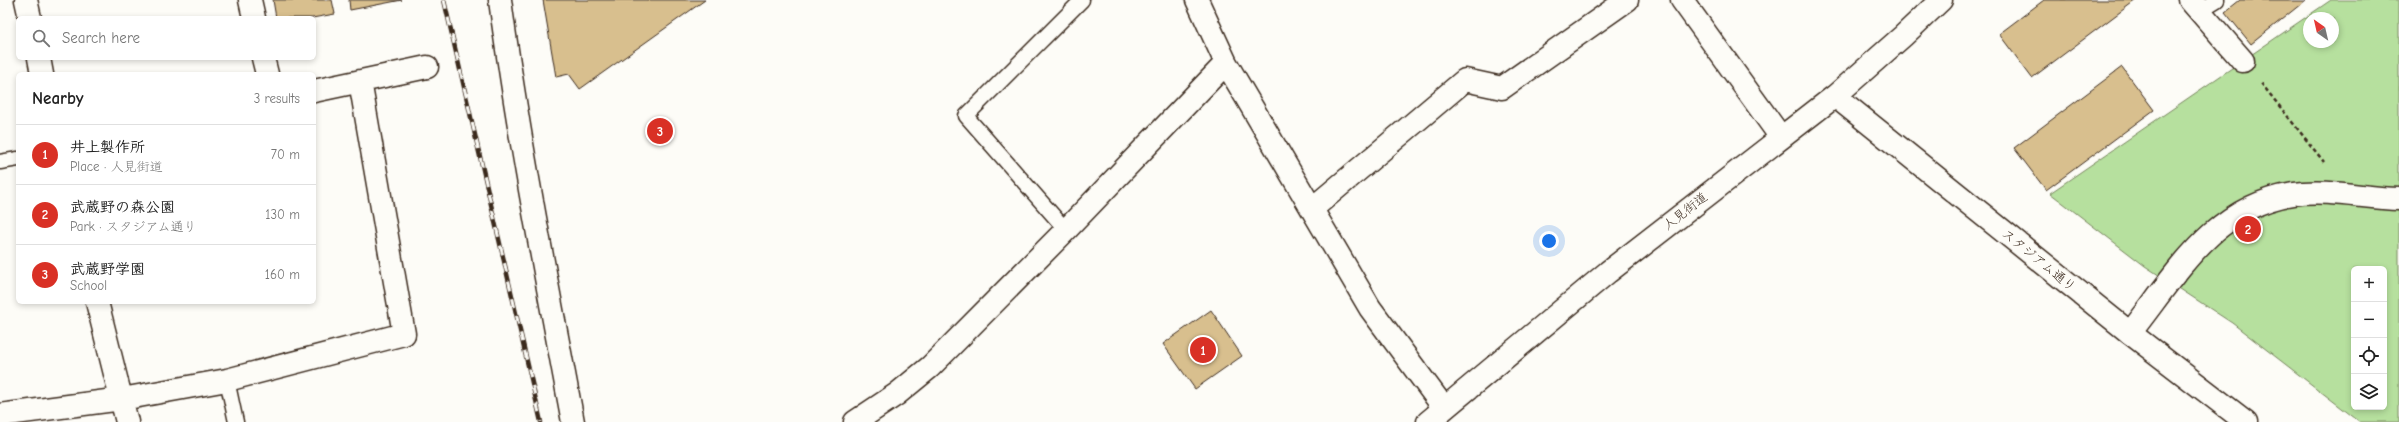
<!DOCTYPE html>
<html lang="en">
<head>
<meta charset="utf-8">
<style>
  :root { --surface:#fff; --page:#f2f2f2; --text:#222; --muted:#767676; --line:#e0e0e0; --accent:#d93025 }
  body { margin:0; font-family:"Comic Neue","Klee One",sans-serif; background:var(--page); color:var(--text) }
  .controls { position:absolute; right:12px; bottom:12px; display:grid; overflow:hidden; border-radius:6px; box-shadow:0 2px 6px #0003 }
  .controls button { width:36px; height:36px; display:grid; place-items:center; padding:0; border:0; border-bottom:1px solid var(--line); background:var(--surface); color:var(--text); font:20px sans-serif }
  .compass { position:absolute; left:2303px; top:12px; width:36px; height:36px; border-radius:50%; background:var(--surface); box-shadow:0 2px 6px #0003; rotate:326deg }
  .you { position:absolute; left:1549px; top:241px; width:14px; height:14px; margin:-10px; border:3px solid #fff; border-radius:50%; background:#1a73e8; box-shadow:0 0 0 6px #1a73e833 }
  .badge { display:grid; place-items:center; width:26px; height:26px; border-radius:50%; background:var(--accent); color:#fff; font-size:13px; font-weight:700 }
  .pin { position:absolute; translate:-50% -50%; border:2px solid #fff; box-shadow:0 1px 4px #0006 }
  .list { margin:0; padding:0; list-style:none }
  h2 { display:flex; justify-content:space-between; align-items:center; height:52px; margin:0; padding:0 16px; font-size:17px }
  h2 small { font-size:13px; font-weight:400; color:var(--muted) }
  .list li { display:grid; grid-template-columns:26px 1fr auto; gap:12px; align-items:center; box-sizing:border-box; height:60px; padding:0 16px; border-top:1px solid var(--line) }
  .list b { display:block; font-size:15px; white-space:nowrap }
  .list p { margin:0; font-size:13px; white-space:nowrap; color:var(--muted) }
  .list em { font-size:13px; font-style:normal; color:var(--muted) }
  .icon { flex:none; width:22px; height:22px; fill:none; stroke:currentColor; stroke-width:2; stroke-linecap:round; stroke-linejoin:round }
  .map { position:relative; flex:none; width:2399px; height:422px; overflow:hidden }
  .search { position:absolute; background:var(--surface); box-shadow:0 2px 6px #0003; left:16px; top:16px; width:300px; height:44px; display:flex; align-items:center; gap:10px; box-sizing:border-box; padding:0 14px; border-radius:6px; color:var(--muted); font-size:15px }
  .panel { position:absolute; background:var(--surface); box-shadow:0 2px 6px #0003; left:16px; top:72px; width:300px; height:232px; border-radius:6px }
  .map>svg:first-child { display:block }
</style>
</head>
<body>
<div class="map">
<svg width="2399" height="422" viewBox="0 0 2399 422">
  <rect width="100%" height="100%" fill="#fdfcf7"/>
  <filter id="ink" filterUnits="userSpaceOnUse"><feTurbulence type="fractalNoise" baseFrequency=".025" numOctaves="2"/><feDisplacementMap in="SourceGraphic" scale="8" xChannelSelector="R" yChannelSelector="G"/><feConvolveMatrix kernelMatrix="1 2 1 2 8 2 1 2 1" color-interpolation-filters="sRGB"/></filter>
  <g filter="url(#ink)">
    <!-- green -->
    <path fill="#b6e09e" stroke="#78855e" fill-rule="evenodd" d="M2331,0H2399V422H2360L2232,323L2145,266L2050,193ZM2309,18H2333V42H2309ZM2354,269H2384V407H2354Z"/>
    <!-- building -->
    <path fill="#d8bf8e" stroke="#3b2a1e" d="M273,0H332L335,14L312,18H276Z
      M349,0H402L350,10Z
      M543,0H705L580,89L569,74L556,77Z
      M2044,0H2136L2032,78L1999,34Z
      M2240,0H2306L2251,44L2225,12Z
      M2122,67L2154,110L2046,190L2014,148Z
      M1211,310L1242,356L1195,389L1163,344Z"/>
    <g fill="none" stroke-linecap="round" stroke-linejoin="round">
      <!-- lane casing -->
      <g stroke="#3b2a1e" stroke-width="17">
        <path id="lane" d="M2199,11L2217,0
          M0,162L18,159
          M1066,230L966,116L1082,0
          M227,380L236,422"/>
      </g>
      <!-- street casing -->
      <g stroke="#3b2a1e" stroke-width="25">
        <path id="street" d="M26,0L30,18
          M250,0L254,18
          M500,0C519,142 547,282 573,422
          M1197,0L1226,63L1370,308L1444,408
          M1682,0L1780,136
          M2190,0L2243,61
          M39,58L42,74
          M263,58L267,74
          M314,91L427,67
          M1313,208L1465,80L1502,88L1627,0
          M97,302L127,422
          M2130,333C2177,274 2212,207 2293,194C2328,189 2364,198 2399,199
          M0,415L122,399L227,380L404,334L360,81
          M855,422L897,394L930,367L1066,230L1226,63"/>
      </g>
      <!-- secondary casing -->
      <g stroke="#3b2a1e" stroke-width="25">
        <path id="secondary" d="M1835,96L2130,333L2246,422
          M1428,422L1608,272L1835,96L1903,36L1941,0"/>
      </g>
      <!-- path -->
      <path stroke="#3b2a1e" stroke-width="2.5" stroke-dasharray="4 3" stroke-linecap="butt" d="M2261,83L2324,162"/>
      <!-- lane -->
      <use href="#lane" stroke="#fdfcf7" stroke-width="14"/>
      <!-- street -->
      <use href="#street" stroke="#fdfcf7" stroke-width="22"/>
      <!-- secondary -->
      <use href="#secondary" stroke="#fdfcf7" stroke-width="22"/>
      <!-- rail casing -->
      <g stroke="#3b2a1e" stroke-width="4.5">
        <path id="rail" d="M444,0L541,422"/>
      </g>
      <!-- rail -->
      <use href="#rail" stroke="#fdfcf7" stroke-width="3" stroke-dasharray="9" stroke-linecap="butt"/>
    </g>
  </g>
  <g text-anchor="middle" dominant-baseline="central" stroke-width="4" stroke-linejoin="round" paint-order="stroke">
    <!-- street labels -->
    <g font-size="13" fill="#3b2a1e" stroke="#fdfcf7">
      <text transform="translate(1685 211) rotate(-38)">人見街道</text>
      <text transform="translate(2039 260) rotate(39)">スタジアム通り</text>
    </g>
  </g>
</svg>
<div class="controls">
<button>+</button>
<button>−</button>
<button><svg class="icon" aria-label="locate" viewBox="0 0 24 24"><circle cx="12" cy="12" r="6"/><path d="M12 2v4M12 18v4M2 12h4M18 12h4"/></svg></button>
<button><svg class="icon" aria-label="layers" viewBox="0 0 24 24"><path d="M12 4l9 5-9 5-9-5zM3 14l9 5 9-5"/></svg></button>
</div>
<svg class="compass" viewBox="-18 -18 36 36"><path d="M0-13l5 13h-10z" fill="#e53935"/><path d="M0 13l5-13h-10z" fill="#767676"/></svg>
<div class="you"></div>
<div class="pin badge" style="left:1203px;top:350px">1</div>
<div class="pin badge" style="left:2248px;top:229px">2</div>
<div class="pin badge" style="left:660px;top:131px">3</div>
<div class="search"><svg class="icon" aria-label="search" viewBox="0 0 24 24"><circle cx="10" cy="10" r="6"/><path d="M15 15l6 6"/></svg>Search here</div>
<section class="panel">
<h2>Nearby<small>3 results</small></h2>
<ul class="list">
<li><span class="badge">1</span><div><b>井上製作所</b><p>Place · 人見街道</p></div><em>70 m</em></li>
<li><span class="badge">2</span><div><b>武蔵野の森公園</b><p>Park · スタジアム通り</p></div><em>130 m</em></li>
<li><span class="badge">3</span><div><b>武蔵野学園</b><p>School</p></div><em>160 m</em></li>
</ul>
</section>
</div>
</body>
</html>
